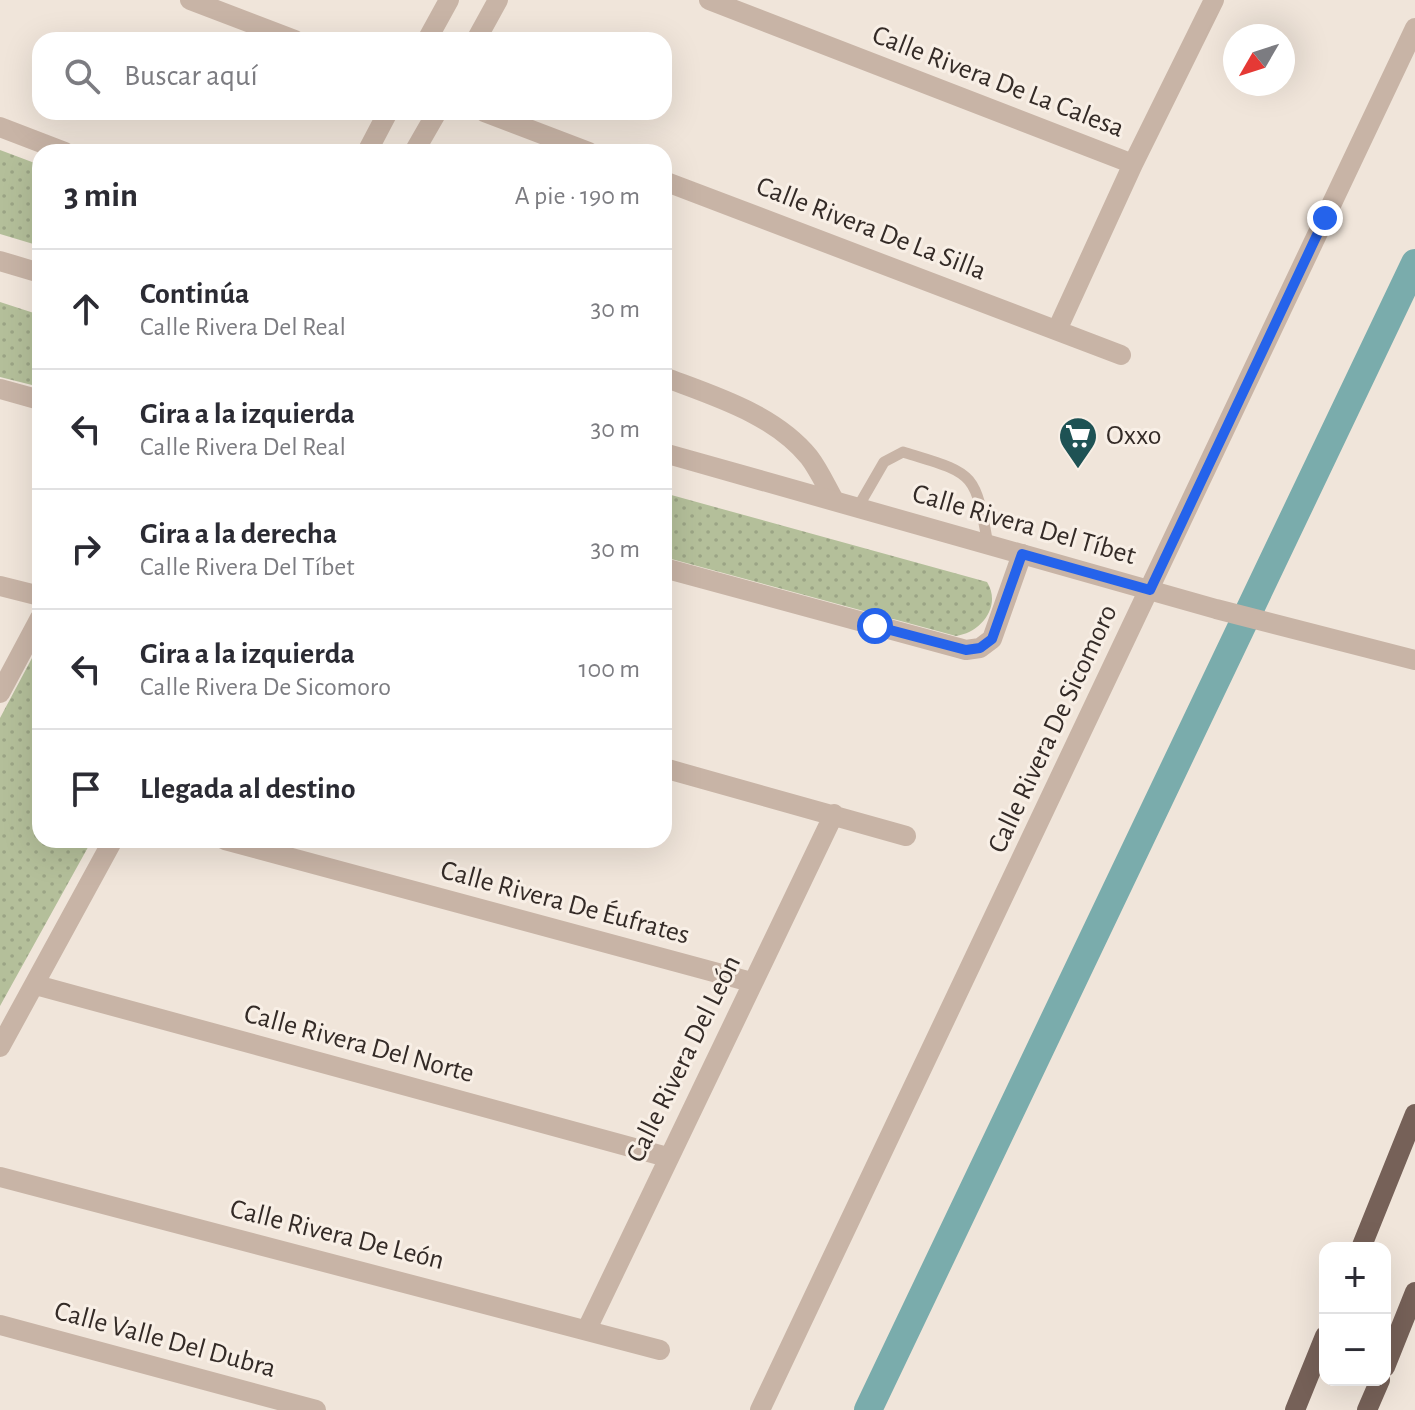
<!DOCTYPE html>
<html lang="es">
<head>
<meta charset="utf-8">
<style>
  :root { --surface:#fff; --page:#f2f2f3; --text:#2b2b33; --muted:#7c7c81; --line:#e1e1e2 }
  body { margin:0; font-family:"Alegreya Sans",sans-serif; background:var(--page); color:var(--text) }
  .controls { position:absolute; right:24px; bottom:24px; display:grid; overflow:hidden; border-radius:16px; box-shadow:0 8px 32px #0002 }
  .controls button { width:72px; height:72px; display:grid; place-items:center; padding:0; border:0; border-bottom:2px solid var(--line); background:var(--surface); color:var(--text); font:40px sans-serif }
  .compass { position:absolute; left:1223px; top:24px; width:72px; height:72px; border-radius:50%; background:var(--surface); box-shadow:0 8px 32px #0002; rotate:231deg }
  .stop { position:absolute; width:24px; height:24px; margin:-18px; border:6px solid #2563eb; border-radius:50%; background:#fff }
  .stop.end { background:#2563eb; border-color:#fff; box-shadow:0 2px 8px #0008 }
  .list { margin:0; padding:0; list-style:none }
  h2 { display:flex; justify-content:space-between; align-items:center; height:104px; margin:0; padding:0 32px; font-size:34px }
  h2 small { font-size:26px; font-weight:400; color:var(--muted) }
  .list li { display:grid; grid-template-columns:52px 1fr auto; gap:24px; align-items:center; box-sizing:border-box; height:120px; padding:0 32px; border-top:2px solid var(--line) }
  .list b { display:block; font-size:30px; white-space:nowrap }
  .list p { margin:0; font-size:26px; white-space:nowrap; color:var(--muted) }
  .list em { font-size:26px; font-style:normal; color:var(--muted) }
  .icon { flex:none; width:44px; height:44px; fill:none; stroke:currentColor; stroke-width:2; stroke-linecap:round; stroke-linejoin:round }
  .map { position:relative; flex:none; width:1415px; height:1410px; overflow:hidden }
  .search { position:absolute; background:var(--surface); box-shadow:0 8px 32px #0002; left:32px; top:32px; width:640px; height:88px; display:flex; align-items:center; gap:20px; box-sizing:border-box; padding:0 28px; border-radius:24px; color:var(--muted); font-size:30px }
  .panel { position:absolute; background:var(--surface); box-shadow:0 8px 32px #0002; left:32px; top:144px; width:640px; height:704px; border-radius:24px }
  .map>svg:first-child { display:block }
</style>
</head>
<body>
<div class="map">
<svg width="1415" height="1410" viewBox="0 0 1415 1410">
  <defs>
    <pattern id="grass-dots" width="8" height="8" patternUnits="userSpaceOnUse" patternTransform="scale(2)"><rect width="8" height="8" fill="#b4bf9a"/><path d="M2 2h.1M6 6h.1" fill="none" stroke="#9ba485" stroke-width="1.8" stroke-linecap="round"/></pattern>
  </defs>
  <rect width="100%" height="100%" fill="#f0e5da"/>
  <!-- grass -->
  <path fill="url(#grass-dots)" d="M0,150L40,165V246L0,234Z
    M0,302L40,315V387L0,377Z
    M664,493L987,582C1002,606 981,633 956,636L664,557Z
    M40,643V840H92L0,1006V718Z"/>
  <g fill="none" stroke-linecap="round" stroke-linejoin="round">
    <!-- canal -->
    <path stroke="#7aacac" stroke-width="28" d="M868,1410L1415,263"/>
    <!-- service -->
    <path stroke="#c8b4a6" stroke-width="11" d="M858,507L884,462L903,452C974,474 975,470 988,545"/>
    <!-- minor -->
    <path stroke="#c8b4a6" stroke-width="20" d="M190,0L295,40
      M709,0L1133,164
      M427,40L449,0
      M476,40L498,0
      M484,112L589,152
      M0,127L65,152
      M367,152L388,112
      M414,152L437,112
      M664,181L1121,355
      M1057,330L1133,164L1214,0
      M664,377C714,396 774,414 809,457C819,470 826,486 834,500
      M0,389L40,400
      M664,568L966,650L980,648L992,639L1022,554
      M0,586L40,596
      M0,693L40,618
      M664,768L906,836
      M225,840L751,982
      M36,985L667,1157
      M0,1047L113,840
      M0,1177L660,1350
      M0,1325L316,1410
      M587,1329L834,814
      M760,1410L1415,28"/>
    <!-- tertiary -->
    <path stroke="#c8b4a6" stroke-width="20" d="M0,261L40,273
      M664,453L1216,609L1415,660"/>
    <!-- primary -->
    <path stroke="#766158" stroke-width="20" d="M1361,1248L1415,1114
      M1385,1367L1415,1292
      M1295,1410L1325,1336
      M1367,1410L1380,1380"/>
  </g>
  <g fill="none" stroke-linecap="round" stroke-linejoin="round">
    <!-- route -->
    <path stroke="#2563eb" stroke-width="10" d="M875,626L966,650L980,648L992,639L1022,554L1150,590L1325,218"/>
  </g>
  <!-- icons -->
  <defs>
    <g id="supermarket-pin" transform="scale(2)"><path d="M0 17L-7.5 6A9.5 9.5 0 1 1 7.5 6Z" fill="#1e5254" stroke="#f8efe6"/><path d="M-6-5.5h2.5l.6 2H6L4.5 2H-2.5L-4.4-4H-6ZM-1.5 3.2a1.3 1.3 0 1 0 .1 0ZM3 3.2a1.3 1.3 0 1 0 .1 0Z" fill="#fff"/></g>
  </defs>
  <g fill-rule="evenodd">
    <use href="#supermarket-pin" x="1078" y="436"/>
  </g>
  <g text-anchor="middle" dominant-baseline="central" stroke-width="6" stroke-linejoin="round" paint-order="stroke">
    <!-- street labels -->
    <g font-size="28" fill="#342b27" stroke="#f8efe6">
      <text transform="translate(998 82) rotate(21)">Calle Rivera De La Calesa</text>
      <text transform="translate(871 229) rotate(21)">Calle Rivera De La Silla</text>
      <text transform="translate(1024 525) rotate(16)">Calle Rivera Del Tíbet</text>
      <text transform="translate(1053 729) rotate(-65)">Calle Rivera De Sicomoro</text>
      <text transform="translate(565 903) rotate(15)">Calle Rivera De Éufrates</text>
      <text transform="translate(359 1044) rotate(15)">Calle Rivera Del Norte</text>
      <text transform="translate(684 1059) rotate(-64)">Calle Rivera Del León</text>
      <text transform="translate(337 1235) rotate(14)">Calle Rivera De León</text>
      <text transform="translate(165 1340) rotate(15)">Calle Valle Del Dubra</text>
    </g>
    <!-- poi labels -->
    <g font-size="28" fill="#342b27" stroke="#f8efe6" text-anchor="start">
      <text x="1106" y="436">Oxxo</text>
    </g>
  </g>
</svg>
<div class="controls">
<button>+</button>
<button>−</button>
</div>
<svg class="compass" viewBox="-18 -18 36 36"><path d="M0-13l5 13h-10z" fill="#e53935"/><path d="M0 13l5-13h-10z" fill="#7c7c81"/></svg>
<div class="stop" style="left:875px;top:626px"></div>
<div class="stop end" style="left:1325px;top:218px"></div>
<div class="search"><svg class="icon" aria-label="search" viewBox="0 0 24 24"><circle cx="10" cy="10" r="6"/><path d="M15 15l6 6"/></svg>Buscar aquí</div>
<section class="panel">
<h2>3 min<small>A pie · 190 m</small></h2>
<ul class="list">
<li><svg class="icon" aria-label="ahead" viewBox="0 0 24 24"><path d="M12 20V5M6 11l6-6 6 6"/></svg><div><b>Continúa</b><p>Calle Rivera Del Real</p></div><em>30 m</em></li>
<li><svg class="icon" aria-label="left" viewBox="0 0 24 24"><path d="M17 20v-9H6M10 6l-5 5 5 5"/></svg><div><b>Gira a la izquierda</b><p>Calle Rivera Del Real</p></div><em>30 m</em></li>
<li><svg class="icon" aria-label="right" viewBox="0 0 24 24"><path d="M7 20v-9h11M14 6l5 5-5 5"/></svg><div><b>Gira a la derecha</b><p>Calle Rivera Del Tíbet</p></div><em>30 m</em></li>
<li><svg class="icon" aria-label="left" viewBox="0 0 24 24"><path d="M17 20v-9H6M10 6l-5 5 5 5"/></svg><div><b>Gira a la izquierda</b><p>Calle Rivera De Sicomoro</p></div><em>100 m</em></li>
<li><svg class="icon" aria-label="arrive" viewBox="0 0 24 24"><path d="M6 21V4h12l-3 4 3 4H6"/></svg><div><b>Llegada al destino</b></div></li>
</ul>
</section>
</div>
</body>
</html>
